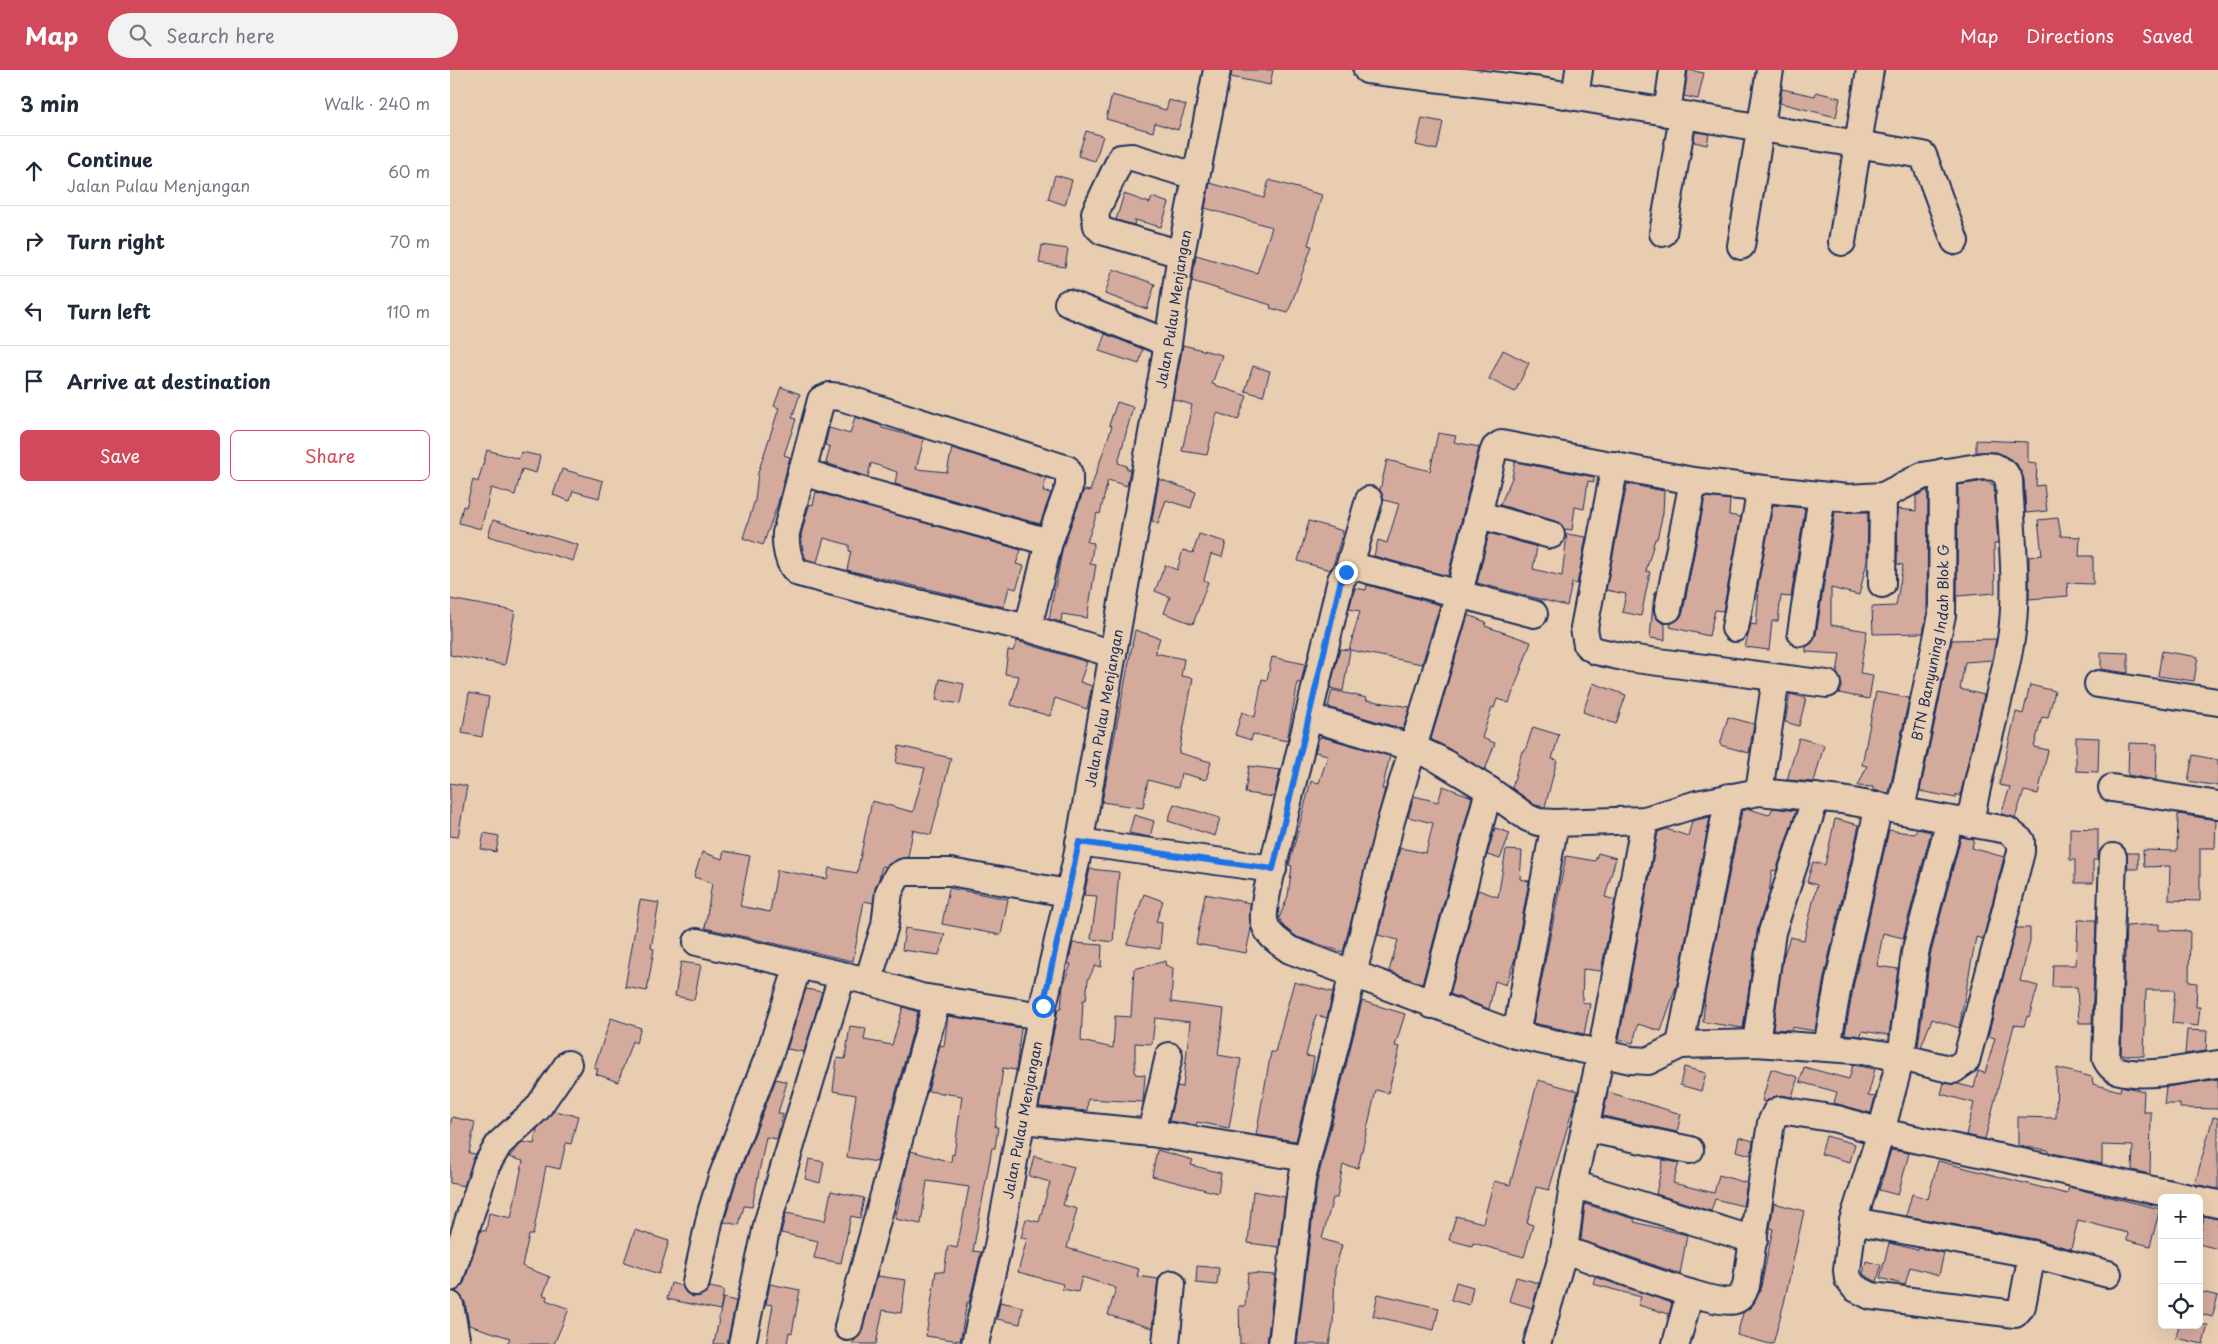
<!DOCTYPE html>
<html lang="en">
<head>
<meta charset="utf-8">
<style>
  :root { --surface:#fff; --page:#f2f2f3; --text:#1f2937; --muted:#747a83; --line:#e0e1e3; --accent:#d1495b }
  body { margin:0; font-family:"Playpen Sans",sans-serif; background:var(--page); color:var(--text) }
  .controls { position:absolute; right:15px; bottom:15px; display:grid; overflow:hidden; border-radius:8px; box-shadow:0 5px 20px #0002 }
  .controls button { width:45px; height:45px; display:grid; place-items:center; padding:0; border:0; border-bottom:1px solid var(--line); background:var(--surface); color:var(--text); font:25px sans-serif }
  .stop { position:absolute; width:15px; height:15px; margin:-11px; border:4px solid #1a73e8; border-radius:50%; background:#fff }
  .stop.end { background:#1a73e8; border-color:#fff; box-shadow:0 1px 5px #0008 }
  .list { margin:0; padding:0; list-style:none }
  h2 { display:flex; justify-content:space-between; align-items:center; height:65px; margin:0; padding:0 20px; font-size:21px }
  h2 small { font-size:16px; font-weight:400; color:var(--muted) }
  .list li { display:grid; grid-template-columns:32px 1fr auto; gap:15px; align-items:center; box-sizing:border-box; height:70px; padding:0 20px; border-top:1px solid var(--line) }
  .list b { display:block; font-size:19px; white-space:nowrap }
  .list p { margin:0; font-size:16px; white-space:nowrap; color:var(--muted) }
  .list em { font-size:16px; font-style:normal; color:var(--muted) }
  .actions { display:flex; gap:10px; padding:15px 20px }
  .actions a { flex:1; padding:11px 0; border:1px solid var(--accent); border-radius:8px; text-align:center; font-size:18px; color:var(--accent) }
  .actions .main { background:var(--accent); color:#fff }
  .icon { flex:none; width:28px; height:28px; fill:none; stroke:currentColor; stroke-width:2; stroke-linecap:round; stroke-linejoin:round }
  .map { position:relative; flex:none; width:1768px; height:1274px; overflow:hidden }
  header { display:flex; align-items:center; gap:30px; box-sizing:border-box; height:70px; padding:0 25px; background:var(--accent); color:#fff }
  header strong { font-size:24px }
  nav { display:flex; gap:28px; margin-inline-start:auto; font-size:18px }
  .search { width:350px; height:45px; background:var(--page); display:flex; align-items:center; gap:12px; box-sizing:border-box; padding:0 18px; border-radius:28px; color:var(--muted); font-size:19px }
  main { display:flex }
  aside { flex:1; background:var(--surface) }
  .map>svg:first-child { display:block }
</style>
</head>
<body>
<header>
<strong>Map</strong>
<div class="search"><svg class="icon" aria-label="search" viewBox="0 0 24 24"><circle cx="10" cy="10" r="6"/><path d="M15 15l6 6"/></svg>Search here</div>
<nav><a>Map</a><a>Directions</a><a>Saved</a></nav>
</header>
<main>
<aside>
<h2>3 min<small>Walk · 240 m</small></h2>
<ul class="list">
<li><svg class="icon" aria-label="ahead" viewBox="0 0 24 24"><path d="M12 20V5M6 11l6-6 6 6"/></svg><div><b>Continue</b><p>Jalan Pulau Menjangan</p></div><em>60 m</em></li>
<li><svg class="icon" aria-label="right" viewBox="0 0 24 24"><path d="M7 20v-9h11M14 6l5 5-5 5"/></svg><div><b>Turn right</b></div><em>70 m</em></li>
<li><svg class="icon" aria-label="left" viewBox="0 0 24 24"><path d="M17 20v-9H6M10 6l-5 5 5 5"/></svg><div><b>Turn left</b></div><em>110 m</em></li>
<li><svg class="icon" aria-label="arrive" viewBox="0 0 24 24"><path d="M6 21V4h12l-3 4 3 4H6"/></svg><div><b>Arrive at destination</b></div></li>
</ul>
<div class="actions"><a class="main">Save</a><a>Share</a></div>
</aside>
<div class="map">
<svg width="1768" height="1274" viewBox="0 0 1768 1274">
  <rect width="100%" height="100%" fill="#e9cdb0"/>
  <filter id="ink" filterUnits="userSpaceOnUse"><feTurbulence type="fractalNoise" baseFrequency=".02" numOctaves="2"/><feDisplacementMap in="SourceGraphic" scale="10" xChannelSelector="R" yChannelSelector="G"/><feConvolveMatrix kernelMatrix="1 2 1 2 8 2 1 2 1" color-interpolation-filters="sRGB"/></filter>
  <g filter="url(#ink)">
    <!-- building -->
    <path fill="#d4aa9d" stroke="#1b2f5e" d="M782,0H823L820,15L781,7Z
      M1238,0L1254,3L1248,29L1234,26Z
      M1332,19L1365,26L1366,22L1390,28L1386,47L1330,33Z
      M662,25L716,40L719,30L736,35L728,60L705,53L703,62L656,49Z
      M972,48L993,52L987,80L966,75Z
      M636,61L653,66L645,91L628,86Z
      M1245,62L1259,64L1257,75L1244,72Z
      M605,105L622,110L615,135L598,129Z
      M819,110L872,125L858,175L862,176L838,243L820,238L821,235L742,211L746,185L807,203L822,157L755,138L760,113L814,128Z
      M674,124L700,133L702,127L719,133L711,157L685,150L684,155L666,150Z
      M592,175L618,179L615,197L589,193Z
      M663,199L705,214L697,239L655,224Z
      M655,264L693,279L689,294L649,281Z
      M733,275L772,285L762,314L797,326L788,350L767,343L757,385L732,381L742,335L723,329Z
      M1053,280L1079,293L1065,322L1039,309Z
      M803,296L820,301L813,326L795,321Z
      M331,317L350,324L342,348L346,349L334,385L340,387L328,433L313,475L293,468L305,430L308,403L329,338L324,336Z
      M667,332L683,337L668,393L677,396L676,398L680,400L677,416L658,410L650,444L647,443L637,472L644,473L640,494L646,495L637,548L612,544L611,552L599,549L613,476L634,420L640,421L662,356L659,355Z
      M405,347L432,356V358L474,369L466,399L497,402L502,378L596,408L593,422L601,423L590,454L445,414L447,402L421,393L418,407L376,393L380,377L375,375L379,358L400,364Z
      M988,363L1006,366L1004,372L1029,377L998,506L924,486L928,470L937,473L949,434L934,430L930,420L937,390L980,401Z
      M1526,370L1578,372V392L1587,393L1586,416L1594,415L1597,441L1576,443L1574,409L1567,394L1547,382H1526Z
      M37,380L69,389L71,382L90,386L86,403L72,399L65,425L41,418L31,459L9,453L13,436L16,437L23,410L28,412Z
      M1065,392L1144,407V412L1138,411L1134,439L1125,437L1122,460L1114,459L1105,451L1050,435L1062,408Z
      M112,399L153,411L149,428L123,421L120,431L103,425Z
      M709,409L746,422L741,438L716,430L708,454L702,451Z
      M1535,411L1544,415L1548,473L1544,474L1545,523L1507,526L1508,415Z
      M1177,414L1214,421L1213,443L1207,469H1205L1196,501L1200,502L1191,546L1172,542L1176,524L1156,520Z
      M1478,420L1477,543L1473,563L1423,564L1422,537L1446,536L1453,495L1447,494L1448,439L1466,441V426Z
      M366,422L571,480L566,494L574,496L566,519L559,517L554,537L397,500L401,481H399V475L374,468L367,492L356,489L353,481L351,465L358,439L360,434L363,435Z
      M1255,427L1280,430L1279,445L1291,447L1273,541L1265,540L1259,566L1220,557L1221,553L1230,548L1233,542Z
      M1323,435L1355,438L1341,527L1331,526L1328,551H1322L1319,580L1295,577L1301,554L1306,555L1309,521H1307Z
      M1385,442H1418L1417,492L1409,525L1381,518V555L1417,561L1410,603L1423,605L1419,629L1389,623L1392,615L1387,603L1390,584L1356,582V577L1362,573L1366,565Z
      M1608,448L1611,466L1630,467L1629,486H1643V514L1617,513L1618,526L1579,529V487L1592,485L1588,450Z
      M43,450L128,475L123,491L38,466Z
      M859,451L893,461L884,493L880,500L848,491Z
      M1039,463L1087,477L1083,499L1112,506L1117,464L1136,467L1127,514L1122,513L1117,536L1027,513Z
      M749,464L776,472L772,487L761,484L754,510L758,512L743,554L714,543L720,527L705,521L715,495L727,500L733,480L743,483Z
      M917,515L990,535L972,594L900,580L893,621L880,618L890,579L899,580L910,541L899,539L905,518L916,520Z
      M1204,522H1206L1204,543L1208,550L1215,554V570L1200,568Z
      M0,529L65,541L55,595L0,585Z
      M1018,545L1036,552L1035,556L1081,572L1059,633L1047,629L1044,638L1042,637L1032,668L1045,673L1035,700L981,669Z
      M685,560L710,568L705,583L734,589L731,606L743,608L729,683L761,692L756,710L731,703L728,718L698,710L693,738L652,732Z
      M1546,569L1542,590L1515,592L1510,619L1534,625L1510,726L1506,724V728L1470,721L1502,570Z
      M567,571L637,592L630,612L642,616L637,639L605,628L600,646L561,635L569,606L555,604L558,580L563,581Z
      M1712,581L1748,587L1744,611L1708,606Z
      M1651,582L1678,583V603L1651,599Z
      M822,587L855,594L851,613L848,612L837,671L803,664L801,670L785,665L792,642L805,647L812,609L817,610Z
      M490,609L514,614L510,634L486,630Z
      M1143,613L1176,625L1166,654L1133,642Z
      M1580,615L1605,621L1598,648L1592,647L1584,677L1598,680L1588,724L1574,721L1565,748L1551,744L1560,717L1549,715L1566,642L1573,644Z
      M882,620L917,628L916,630L960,637L953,659L878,637Z
      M1426,622L1459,628L1439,723L1423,720V717L1408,716L1417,696L1412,695Z
      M19,623L39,627L32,667L12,663Z
      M1340,624L1356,628L1349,656L1335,652Z
      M1278,647L1304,654L1299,683L1270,675Z
      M1083,657L1109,665L1102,689L1107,690L1095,737L1085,735L1062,718L1072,681H1075Z
      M872,667L940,686L932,719H935L893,882L847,867L834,857L829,848L838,826L842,796L839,795L861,711L869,713L878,685L865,682L869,668Z
      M1626,667L1649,668L1648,702L1626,701Z
      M1349,668L1374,675L1364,712L1337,710Z
      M1679,673L1707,674L1706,710L1678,705Z
      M449,676L501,688L481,765L463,760L458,787L448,789L436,797L432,796L423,833L414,831L403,891L255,858L262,813L244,807L252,782L272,789L274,781L300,786L290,836L320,842L327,800L377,809L379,798L407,803L422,731L463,742L475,698L446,693Z
      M1743,685L1768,690V716L1738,711Z
      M799,696L830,700L824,727L795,723Z
      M0,713L17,716L8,767L0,766Z
      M993,716L1022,727L972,914L939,901L948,870L928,865L950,778L976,783L983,753L958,747L964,726L988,732Z
      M724,734L770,748L765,766L718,751Z
      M1323,738L1346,741L1326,801L1322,800L1319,824L1308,857L1293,958L1253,952L1255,924L1292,741L1299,739L1319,745Z
      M1728,744L1766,750L1765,778H1750V831L1719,830L1720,796L1694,797L1693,780L1727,781Z
      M684,745L704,751L700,767L679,763Z
      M1260,747L1227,914L1211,961L1188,954L1183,973L1169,969L1208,762L1216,759L1238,766L1242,751Z
      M1385,749L1409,755L1374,907L1365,961L1342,957V960L1323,959L1333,888L1340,867L1354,870L1367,815L1357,812L1363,792L1375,795Z
      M1045,758L1060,763L1050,789L1037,785Z
      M1620,758L1648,759V790H1643V813H1625V790H1620Z
      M1467,759L1481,762L1453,868L1433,863L1427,896L1448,899L1439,965L1412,961L1411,966L1395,964L1404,913L1439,760L1465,764Z
      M34,763L49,766L46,782L31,779Z
      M1511,767L1524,769L1522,778L1554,787L1533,869L1526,867L1509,958L1482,949L1471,977L1468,976L1480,886Z
      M1056,780L1072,781L1070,809L1079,811L1065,888L1056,915L1045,911L1039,939L1000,924L1028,820L1048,827Z
      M1148,783L1166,788L1155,827L1165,830L1151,901L1133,899L1132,932L1140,934L1134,964L1083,953L1116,786L1145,791Z
      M1677,783H1688V799H1678Z
      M640,799L669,802L663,872L641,869L647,826L634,825Z
      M499,818L558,829L551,865L492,854Z
      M694,824L713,831L706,852L712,853L710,879L677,874Z
      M755,824L800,833L801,859L796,883L746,874Z
      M190,830L209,833L201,878L204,879L197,921L175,917Z
      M1628,850H1646L1642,953H1629L1627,917H1602L1603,895H1626Z
      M1709,854V860L1740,861L1739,912L1747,913L1746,937H1750L1748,956L1722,953L1725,920H1696L1694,986L1671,985L1676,856Z
      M455,858L495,864L489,885L452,880Z
      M1566,858H1580V871L1570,911L1588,916L1579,947L1577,946L1574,956L1564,955L1535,1069L1516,1065L1524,1033L1491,1024L1494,1013L1508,1014L1524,1018L1528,1001L1535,1003L1545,968L1538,966Z
      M623,873L652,875L651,897L645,896L638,910L636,930H633L631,971L663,978L665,946L681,947L684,899L716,891L715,895L723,898L721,932L774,939L768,985L791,989L779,1058L747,1052L746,1055L719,1051L727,1016L733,1017L740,952L705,948L702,974L685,973V1004L695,1005L693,1032L638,1029L637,1041L589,1037L608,939L611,938L613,916L621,894H618Z
      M231,892L251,895L244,930L225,926Z
      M844,912L883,922L877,948L866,945L856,986L864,987L860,1013L846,1071L806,1065L821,982H825Z
      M356,919L372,922L354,982L337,979Z
      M912,931L955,944L945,976L950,977L938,1023L926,1020L908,1098L893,1095L887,1128H883L872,1169L892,1175L885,1199L883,1255L879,1274H847L867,1112Z
      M453,937L468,942L427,1092L397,1087L406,1025L383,1021L387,988L395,989L400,956L416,958L414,970L442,975Z
      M498,946L571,958L566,1000L553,998L545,1057H548L545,1078H542L523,1181L531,1182L519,1233L517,1232L510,1271L476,1266L486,1201L494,1202L498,1176L507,1178L519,1117L477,1111L471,1154L445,1149L461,1081L501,1092L502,1084L504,1085L512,1026L478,1021L490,975L494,976Z
      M161,948L191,958L186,973L182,971L168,1012L146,1004L148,999L144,998Z
      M1737,960L1757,961L1756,981L1735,984Z
      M1403,995L1425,999L1418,1026L1425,1027L1421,1043L1384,1033L1387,1022L1350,1012L1354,997L1399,1009Z
      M1234,997L1256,1003L1251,1021L1230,1015Z
      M1607,998L1642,1007L1643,1014L1670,1021L1671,1016L1694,1021L1693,1042H1701L1700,1104L1682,1100L1683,1076L1652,1075V1094L1598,1082V1080L1568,1076V1047L1606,1048Z
      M1321,999L1348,1007L1342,1027L1332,1025L1323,1027L1316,1032L1312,1031Z
      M326,1009L337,1012L328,1043L333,1044L327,1069L316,1067L302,1137L294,1136L289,1155L274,1152L286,1112Z
      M1768,1009V1039L1730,1038V1034H1714L1716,1017Z
      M1088,1010L1128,1021L1099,1120L1086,1117L1077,1153L1083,1155L1074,1187L1023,1173L1022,1176L999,1170L1006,1146L1033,1153L1044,1111L1060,1115Z
      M1158,1022L1231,1044L1227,1062L1153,1046Z
      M104,1041L128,1046L121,1074L116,1073L110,1099L96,1096L83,1165H79L72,1196L100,1207L93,1225L97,1226L96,1230L119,1239L104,1274H57L60,1268L19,1255L15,1232L6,1221L14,1213L31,1160L36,1161L39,1143L61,1148L73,1091L59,1087L73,1072L84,1074L87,1059Z
      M2,1047L25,1052L19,1083L26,1084L14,1116L0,1113V1057Z
      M1763,1047L1768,1048V1119L1745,1114Z
      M1376,1066L1405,1074L1400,1092L1371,1084Z
      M1289,1067L1303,1071L1301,1085L1286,1081Z
      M707,1080L743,1090L741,1095L771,1103L768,1123L702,1106Z
      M1441,1080L1459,1083L1448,1125L1429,1120Z
      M584,1086L624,1097L613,1135L627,1139L617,1178L689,1199L687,1206L708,1209L702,1258L658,1245L666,1218L632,1207L628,1222L612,1219L613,1214L568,1202L577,1169L571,1168L576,1149L589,1152L600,1112L579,1106Z
      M359,1089L374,1092L370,1113L355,1109Z
      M1213,1090L1229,1093L1223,1113L1264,1123L1269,1105L1297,1113L1293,1136L1265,1129L1261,1141L1206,1124Z
      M1488,1091L1617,1124L1619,1117L1710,1139L1700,1176L1677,1170L1678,1163L1628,1150L1621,1179L1585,1169L1456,1146L1462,1124L1478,1129Z
      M381,1121L414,1128L410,1148L401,1146L391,1193L364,1188L368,1171L331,1163L336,1143L375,1151Z
      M803,1121L835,1127L829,1177L798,1173Z
      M1324,1133L1354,1141L1334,1233L1323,1274H1320L1287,1265L1293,1243L1303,1235L1310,1221L1323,1159L1320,1158Z
      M1135,1134L1185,1149L1184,1152L1237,1165L1230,1204L1131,1170Z
      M1754,1146L1768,1149V1179L1749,1174Z
      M185,1160L219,1171L209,1204L174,1192Z
      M1439,1173L1468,1180L1469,1178L1494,1183L1489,1205L1460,1197L1455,1215L1430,1208Z
      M1416,1191L1431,1195L1427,1212L1413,1204Z
      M747,1196L769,1198L767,1215L746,1213Z
      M798,1203L825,1205L817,1274H790L789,1236H795Z
      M427,1206L456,1210L451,1243L433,1240L426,1274H402L412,1261Z
      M1066,1207L1089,1213L1082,1238L1059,1231Z
      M1145,1207L1222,1233L1219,1244L1188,1235L1191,1227L1143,1214Z
      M1006,1212L1023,1217L1019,1235L1001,1230Z
      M221,1213L232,1216L236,1223L243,1227L251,1226L260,1217L274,1220L270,1240L217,1229Z
      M320,1214L350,1220L342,1263L339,1262L337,1274H316L323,1235L316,1234Z
      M1749,1221L1768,1226L1762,1247L1749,1243Z
      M928,1224L989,1238L984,1260L923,1246Z
      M273,1228L286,1231L277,1274H264Z
      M550,1232L573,1237L570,1254L547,1249Z
      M1729,1255H1758L1753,1274L1726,1268Z"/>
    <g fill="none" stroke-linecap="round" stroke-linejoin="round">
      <!-- minor casing -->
      <g stroke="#1b2f5e" stroke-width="30">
        <g id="minor">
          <path d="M917,0L1091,21L1473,85L1505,171"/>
          <path d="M1125,27L1129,0"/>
          <path d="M1217,43L1223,0"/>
          <path d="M1213,163L1233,46"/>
          <path d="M1392,172L1420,0"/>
          <path d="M1291,176L1320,0"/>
          <path d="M731,184L652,161L647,156L645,143L671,88L682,87L745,106"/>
          <path d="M618,233L718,273"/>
          <path d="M1165,395L1134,558L1137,575L1146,581L1178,588L1377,614"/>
          <path d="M351,401L406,419L599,472"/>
          <path d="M1030,445L1101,465"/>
          <path d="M899,498L907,497L1084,544"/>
          <path d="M1432,514L1433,426"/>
          <path d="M1218,539L1243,411"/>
          <path d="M578,558L599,472L619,417V404L617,399L391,327L380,326L371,330L336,463C335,475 338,496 349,503L445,528L578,558L663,584"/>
          <path d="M1285,558L1311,419"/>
          <path d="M1351,563L1372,426"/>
          <path d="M1648,614L1768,632"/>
          <path d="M858,647L964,678L988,689L1039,720L1078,748L1088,752L1105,753L1195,750L1247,734L1309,722L1392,730L1557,760L1571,771V782L1516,991L1503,1000L1451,987L1405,980L1306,973L1230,975L1198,991L1181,990L1066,965L840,880C829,872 816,865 814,850C812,832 828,778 832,757C852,675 871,592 891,510L899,498L919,430"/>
          <path d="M1662,718L1768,735"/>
          <path d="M1309,722L1326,608"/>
          <path id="s1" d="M1451,739L1492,545L1493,402"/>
          <path d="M1500,750L1465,883L1451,987L1431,1062L1403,1151L1397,1200L1398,1209L1405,1218L1421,1226L1565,1244L1572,1236L1582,1184"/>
          <path d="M629,772L823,799"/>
          <path d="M1663,787L1656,989C1659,995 1663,1000 1670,1001C1697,1008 1740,998 1768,994"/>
          <path d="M247,872L418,911L471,927L592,946"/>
          <path d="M418,911L435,855L439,822L447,806L455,802H500L617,823"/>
          <path d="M982,935L1039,720"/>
          <path d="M1066,965L1105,753"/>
          <path d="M1306,973L1322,862L1366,727"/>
          <path d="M1230,975L1279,727"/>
          <path d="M1377,977L1389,910L1429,736"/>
          <path d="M572,1050L701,1063L857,1088"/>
          <path d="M1135,1058L1240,1080"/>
          <path d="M701,1063L719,986"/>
          <path d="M1123,1114L1151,984L1195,750"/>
          <path d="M1749,1130L1768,1134"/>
          <path d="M1403,1151L1582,1184L1658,1204"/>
          <path d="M1114,1180C1140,1188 1267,1238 1285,1230C1292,1228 1294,1221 1296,1216L1321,1053L1326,1042L1330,1040L1387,1049L1431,1062L1740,1128"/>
          <path d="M0,1208L36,1096L49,1074L87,1039L118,994"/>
          <path d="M246,1212L261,1143L272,1107L321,980L348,896"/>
          <path d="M0,1235L7,1274"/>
          <path d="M398,1257L487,930"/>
          <path d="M292,1274L318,1151L392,906"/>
          <path id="s2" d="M525,1274L548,1176L593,936L626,792L718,273L731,184L767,0"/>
          <path d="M716,1274L722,1214"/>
          <path d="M832,1274L852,1109L941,751L1009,524L1043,383L1045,378L1051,374L1243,411L1397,428L1433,426L1472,406L1534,396L1545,397L1554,402L1559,410C1561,460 1569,519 1561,569C1551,631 1530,691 1520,754"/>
          <path d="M1087,1274L1114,1180L1123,1114L1304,1170"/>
          <path d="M1226,1274L1240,1223"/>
        </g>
      </g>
      <!-- minor -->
      <use href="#minor" stroke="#e9cdb0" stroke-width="26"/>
    </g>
  </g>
  <g fill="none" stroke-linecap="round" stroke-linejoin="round" filter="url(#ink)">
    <!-- route -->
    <path stroke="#1a73e8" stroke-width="6" d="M593,936L629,772L823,799L891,510L896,502"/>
  </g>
  <g text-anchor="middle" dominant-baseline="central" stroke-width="4" stroke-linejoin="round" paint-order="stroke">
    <!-- street labels -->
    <g font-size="14" fill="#1b2f5e" stroke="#e9cdb0">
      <text stroke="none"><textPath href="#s2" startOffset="1054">Jalan Pulau Menjangan</textPath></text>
      <text stroke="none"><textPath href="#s1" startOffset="170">BTN Banyuning Indah Blok G</textPath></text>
      <text stroke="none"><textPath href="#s2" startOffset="649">Jalan Pulau Menjangan</textPath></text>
      <text stroke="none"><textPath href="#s2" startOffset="229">Jalan Pulau Menjangan</textPath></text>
    </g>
  </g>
</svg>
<div class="controls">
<button>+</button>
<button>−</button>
<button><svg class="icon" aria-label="locate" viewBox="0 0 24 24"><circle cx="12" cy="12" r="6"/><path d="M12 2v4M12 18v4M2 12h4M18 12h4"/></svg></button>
</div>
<div class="stop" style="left:593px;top:936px"></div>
<div class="stop end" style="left:896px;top:502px"></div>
</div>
</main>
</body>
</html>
